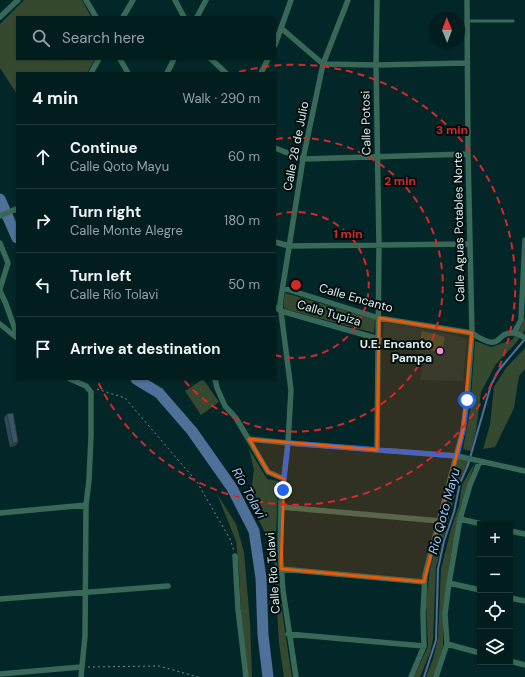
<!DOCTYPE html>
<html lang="en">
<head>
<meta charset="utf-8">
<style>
  :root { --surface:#021d1e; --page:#0c2627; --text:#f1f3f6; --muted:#96a2a4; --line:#233b3c }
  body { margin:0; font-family:"DM Sans",sans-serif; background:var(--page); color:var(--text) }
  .controls { position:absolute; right:12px; bottom:12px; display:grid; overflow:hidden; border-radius:0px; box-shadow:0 1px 3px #0004 }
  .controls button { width:36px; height:36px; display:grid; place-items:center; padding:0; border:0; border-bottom:1px solid var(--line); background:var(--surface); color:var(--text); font:20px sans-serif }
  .compass { position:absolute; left:429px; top:12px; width:36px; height:36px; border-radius:50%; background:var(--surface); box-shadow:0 1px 3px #0004; rotate:359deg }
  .stop { position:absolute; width:12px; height:12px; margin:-9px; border:3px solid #2563eb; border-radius:50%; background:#fff }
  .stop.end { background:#2563eb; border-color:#fff; box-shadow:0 1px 4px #0008 }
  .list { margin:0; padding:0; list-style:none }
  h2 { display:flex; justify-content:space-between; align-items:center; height:52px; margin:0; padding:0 16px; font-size:17px }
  h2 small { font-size:13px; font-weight:400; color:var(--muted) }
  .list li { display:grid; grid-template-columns:26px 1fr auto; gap:12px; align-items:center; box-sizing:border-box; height:64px; padding:0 16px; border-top:1px solid var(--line) }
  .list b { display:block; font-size:15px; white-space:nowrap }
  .list p { margin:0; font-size:13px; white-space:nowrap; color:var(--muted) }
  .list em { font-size:13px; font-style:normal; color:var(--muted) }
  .icon { flex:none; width:22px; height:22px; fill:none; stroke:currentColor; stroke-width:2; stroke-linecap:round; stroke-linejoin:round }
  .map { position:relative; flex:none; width:525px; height:677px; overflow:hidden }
  .search { position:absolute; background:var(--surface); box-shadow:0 1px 3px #0004; left:16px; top:16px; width:260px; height:44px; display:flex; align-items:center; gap:10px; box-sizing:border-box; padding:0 14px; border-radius:0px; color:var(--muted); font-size:15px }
  .panel { position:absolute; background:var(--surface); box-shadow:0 1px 3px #0004; left:16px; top:72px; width:260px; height:308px; border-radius:0px }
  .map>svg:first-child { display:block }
</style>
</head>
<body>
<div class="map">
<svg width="525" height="677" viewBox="0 0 525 677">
  <rect width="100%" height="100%" fill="#032728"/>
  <!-- built -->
  <path fill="#0e3233" d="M384,322L446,333L467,339L463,381L420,380L425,355L383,339Z"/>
  <!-- green -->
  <path fill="#354931" d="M24,0H82L91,17H17V59H95L87,73H17V94L0,68V24Z
    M285,293L375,319L374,333L285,309L283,304Z
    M525,317V330L516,343L496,364L481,392L476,431L471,451L463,449L470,410L475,341L491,347L512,340L522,325Z
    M422,331L445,337L442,353L418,347Z
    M525,348V369L519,376L514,408L495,447L483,449L490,425L494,387L506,368Z
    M203,379L219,402L201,415L185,391Z
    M249,449L267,479L278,481C278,502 276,522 276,543C278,588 285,633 292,677H284L279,643L274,558L269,540L259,521L251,491L254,470Z
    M458,459L469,461L458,483L436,567L433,639L430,653L420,677H414L428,646L426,603L430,569Z
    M475,462L460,509L450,560L443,611V647L434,677H426L433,659L438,638L441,569L451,529L459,505L462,485Z
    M217,494L236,524L244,552L250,623L252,677H248L247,672L241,612L239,569L236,541Z"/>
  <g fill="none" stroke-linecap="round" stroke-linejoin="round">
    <!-- stream -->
    <path stroke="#4f7099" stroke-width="2" d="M424,677L436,640L438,569L444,541L454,512L460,483L468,465L491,385L499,370L525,339"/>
    <!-- river -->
    <path stroke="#4f7099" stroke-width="11" d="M0,199L17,238
      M136,379L159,393L192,431L232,488L254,531L261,578L263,635L268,677"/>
    <!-- path -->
    <path stroke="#718c8c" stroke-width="1" stroke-dasharray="2 3" stroke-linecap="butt" d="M97,389L125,398L197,482L230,539L234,551
      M88,667L159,666L198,677"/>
    <!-- lane -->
    <path stroke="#386958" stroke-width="3" d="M466,21H513"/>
    <!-- street -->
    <path stroke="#386958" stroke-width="5.5" d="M86,0L96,17
      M175,0L184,17
      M377,0L376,65L379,245L377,450
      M0,17L18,0
      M123,17L133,0
      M197,17L206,0
      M281,28L323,64L376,65L467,63
      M275,45L291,0
      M120,59L128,73
      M211,59L226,73
      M91,73L99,59
      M167,73L174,59
      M261,73L268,59
      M275,148L303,159L468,154
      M0,216L16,209L17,210
      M275,242L289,246L470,244
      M0,243L8,263L0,289
      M283,288L379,318L472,333C504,355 494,331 514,333C517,333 522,336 525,338
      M0,291L6,304L17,335
      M275,307L281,311L379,339
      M0,324L17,338
      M514,333L521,320L525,240
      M70,379L86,386L91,392V436L89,480L86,505L85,636L81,677
      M215,379L217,388L225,406L236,418L268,472L284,479
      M249,439L288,443L457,456L525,471
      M281,507L440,521
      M0,513L86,505
      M460,519L482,524
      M510,531L525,534
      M235,556L238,609L246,677
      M281,569L424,582
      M449,583L480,590
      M510,598L525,601
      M0,599L168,586
      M288,634L424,646
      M447,644L480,653
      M510,661L525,665
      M0,674L81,667
      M296,677L283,591L280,550L281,500L288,443L291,390L280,304L303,159L323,64L348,0
      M411,677L424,646L423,613L425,575L463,430L467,400L472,333L468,154L467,0
      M436,677L447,644L445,614L449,583L460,519L470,485L480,461"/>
  </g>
  <!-- wall -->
  <path fill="#304953" d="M7,414L18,442L15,446L10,447L4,418Z"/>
  <!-- shaded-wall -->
  <path fill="#273c44" d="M18,442L15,446L10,447L13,443Z"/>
  <!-- building -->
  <path fill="#385561" stroke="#273c44" d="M13,413L18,442L13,443L7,414Z"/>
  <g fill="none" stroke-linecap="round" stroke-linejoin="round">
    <!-- route -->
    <path stroke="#2563eb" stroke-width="5" d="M283,490L288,443L457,456L463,430L467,400"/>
  </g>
  <!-- marked area -->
  <path fill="#e8590c" fill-opacity="0.2" stroke="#e8590c" stroke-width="3" stroke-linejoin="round" d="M379,318L472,333L463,430L424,582L281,569L284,479L268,472L249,439L377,450Z"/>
  <!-- distance rings -->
  <g fill="none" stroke="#d62828" stroke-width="2" stroke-dasharray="7 5">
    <path d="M275 215A73 73 0 1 1 275 355"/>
    <path d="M276 139A147 147 0 1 1 183 379"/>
    <path d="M239 72A220 220 0 1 1 97 380"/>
  </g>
  <!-- markers -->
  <circle fill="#f391d5" stroke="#020d0e" stroke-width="1.5" cx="440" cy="351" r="4"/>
  <g text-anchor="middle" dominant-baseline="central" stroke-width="4" stroke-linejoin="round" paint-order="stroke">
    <!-- street labels -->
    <g font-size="12" fill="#dbeeee" stroke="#020d0e">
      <text transform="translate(366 123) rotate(-91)">Calle Potosi</text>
      <text transform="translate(296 146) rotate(-79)">Calle 28 de Julio</text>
      <text transform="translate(459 227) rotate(-91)">Calle Aguas Potables Norte</text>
      <text transform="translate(356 298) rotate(16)">Calle Encanto</text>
      <text transform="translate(329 313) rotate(16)">Calle Tupiza</text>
      <text transform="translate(273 573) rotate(-94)">Calle Río Tolavi</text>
    </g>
    <!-- poi labels -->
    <g font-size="12" font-weight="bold" fill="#dbeeee" stroke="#020d0e" text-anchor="end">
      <text x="432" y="344">U.E. Encanto<tspan x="432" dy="14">Pampa</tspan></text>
    </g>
    <!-- water labels -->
    <g font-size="13" font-style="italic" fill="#9ac3f5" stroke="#020d0e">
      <text transform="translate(249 493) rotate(61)">Río Tolavi</text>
      <text transform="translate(444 511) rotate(-75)">Rio Qoto Mayu</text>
    </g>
  </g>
  <circle cx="296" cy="285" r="6" fill="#d62828" stroke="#020d0e" stroke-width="2"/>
  <g font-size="12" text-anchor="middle" font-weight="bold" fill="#d62828" stroke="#020d0e" stroke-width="4" stroke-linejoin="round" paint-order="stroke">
    <text x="452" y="134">3 min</text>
    <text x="400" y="185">2 min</text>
    <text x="348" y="238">1 min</text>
  </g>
</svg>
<div class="controls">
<button>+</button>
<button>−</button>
<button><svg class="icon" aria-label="locate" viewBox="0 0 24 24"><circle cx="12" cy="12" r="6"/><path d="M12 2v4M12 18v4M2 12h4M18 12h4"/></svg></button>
<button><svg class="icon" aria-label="layers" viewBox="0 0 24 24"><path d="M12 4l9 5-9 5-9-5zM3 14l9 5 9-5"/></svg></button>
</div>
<svg class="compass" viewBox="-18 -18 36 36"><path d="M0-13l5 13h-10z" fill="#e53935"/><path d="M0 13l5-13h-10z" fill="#96a2a4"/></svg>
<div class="stop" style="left:467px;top:400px"></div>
<div class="stop end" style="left:283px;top:490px"></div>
<div class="search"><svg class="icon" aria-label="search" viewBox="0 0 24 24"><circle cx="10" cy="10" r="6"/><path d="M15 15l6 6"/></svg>Search here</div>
<section class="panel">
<h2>4 min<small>Walk · 290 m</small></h2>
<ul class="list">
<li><svg class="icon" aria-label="ahead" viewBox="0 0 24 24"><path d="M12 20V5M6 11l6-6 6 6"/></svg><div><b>Continue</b><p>Calle Qoto Mayu</p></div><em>60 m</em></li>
<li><svg class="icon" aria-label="right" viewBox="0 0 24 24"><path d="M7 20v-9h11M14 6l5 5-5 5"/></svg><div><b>Turn right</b><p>Calle Monte Alegre</p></div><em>180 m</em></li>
<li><svg class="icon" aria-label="left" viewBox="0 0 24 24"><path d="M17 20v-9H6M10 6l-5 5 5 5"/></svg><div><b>Turn left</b><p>Calle Río Tolavi</p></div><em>50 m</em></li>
<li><svg class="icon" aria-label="arrive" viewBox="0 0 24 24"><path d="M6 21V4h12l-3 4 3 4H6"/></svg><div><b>Arrive at destination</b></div></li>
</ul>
</section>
</div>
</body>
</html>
